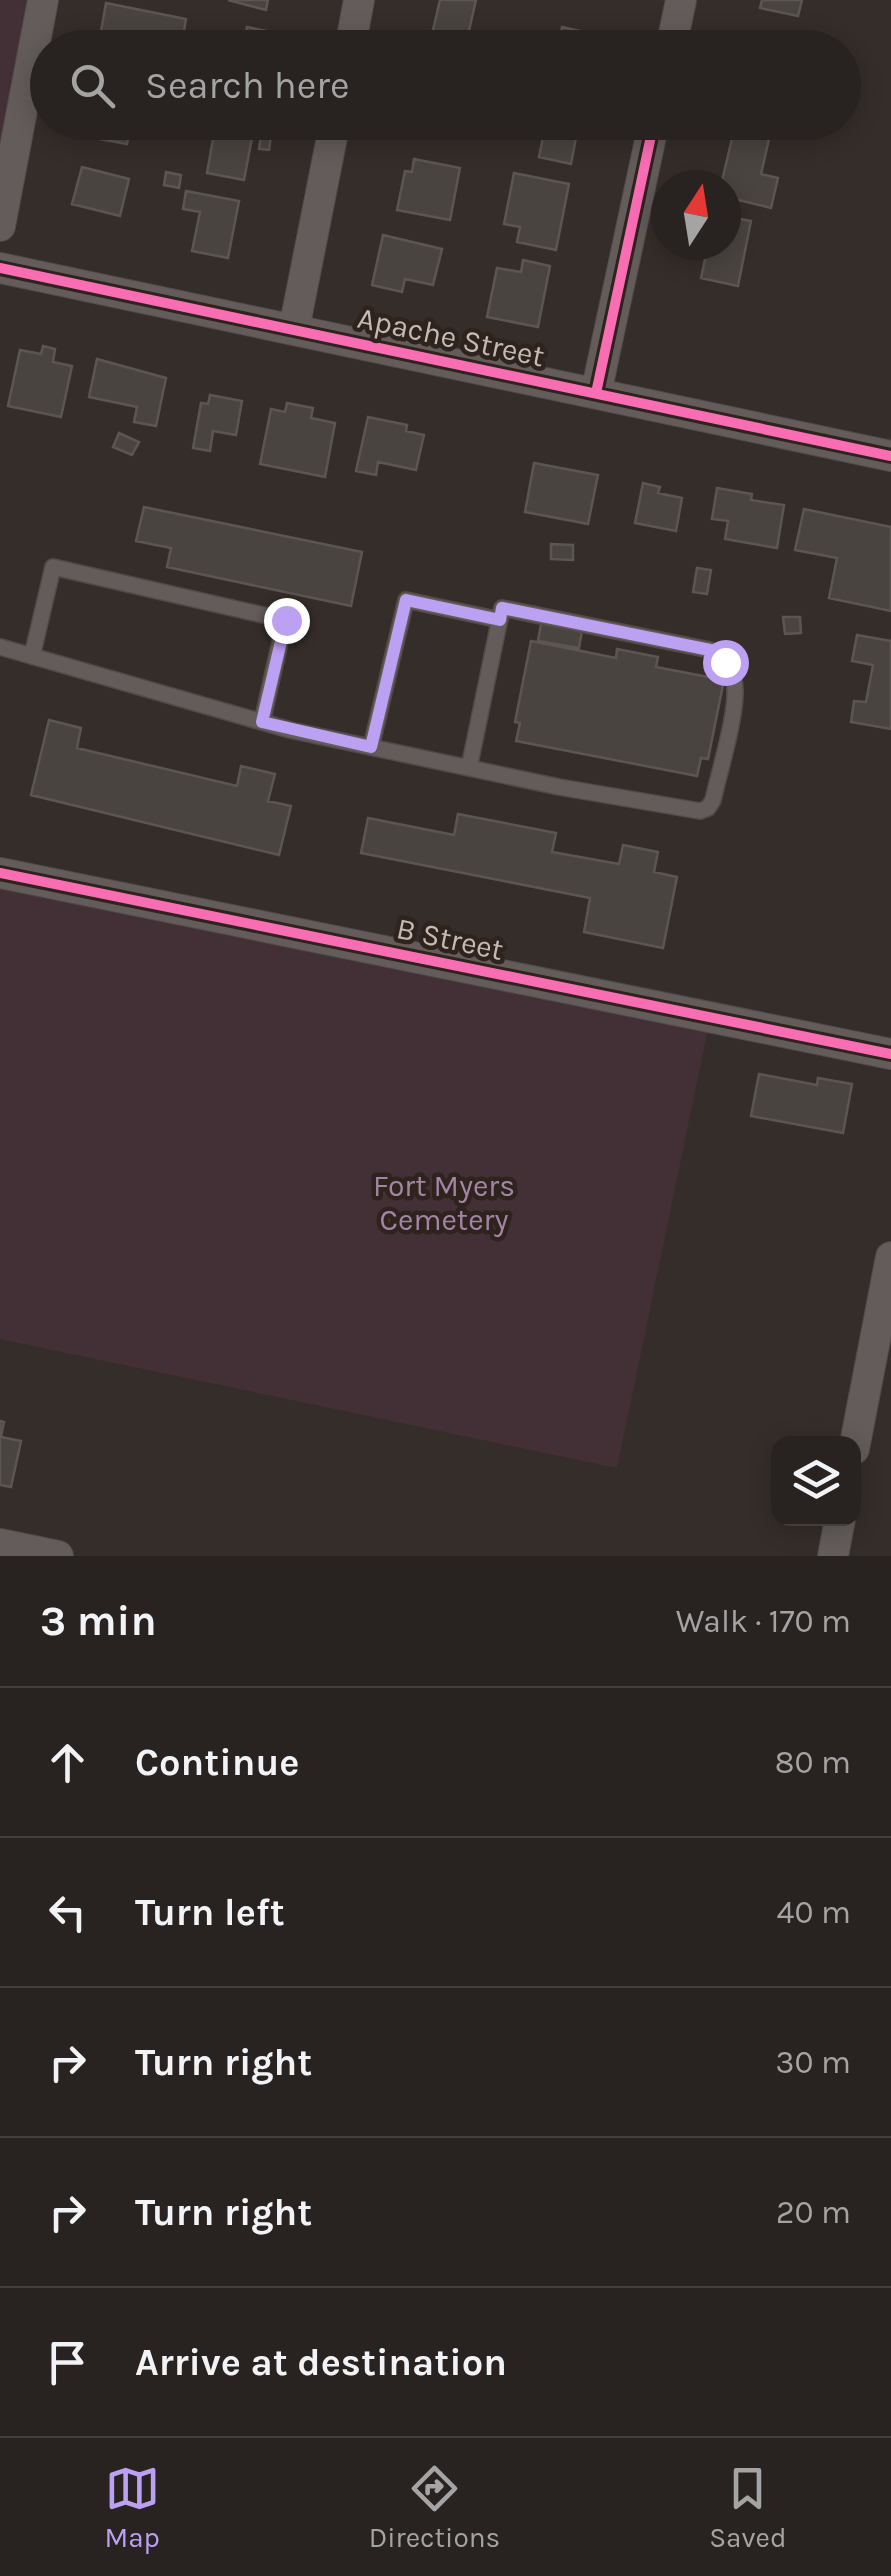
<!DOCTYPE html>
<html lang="en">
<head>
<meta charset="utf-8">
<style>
  :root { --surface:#282220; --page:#342f2d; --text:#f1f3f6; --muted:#a5a4a5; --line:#443f3e; --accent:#bca0f2 }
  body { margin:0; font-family:Karla,sans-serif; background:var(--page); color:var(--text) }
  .controls { position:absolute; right:30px; bottom:30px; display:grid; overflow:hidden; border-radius:20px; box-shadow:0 5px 25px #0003 }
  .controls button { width:90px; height:90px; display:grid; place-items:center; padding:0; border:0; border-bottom:2px solid var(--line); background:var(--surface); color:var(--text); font:50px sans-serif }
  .compass { position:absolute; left:651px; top:170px; width:90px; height:90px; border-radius:50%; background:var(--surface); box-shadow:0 5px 25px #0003; rotate:12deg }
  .stop { position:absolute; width:30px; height:30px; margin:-22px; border:8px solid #bca0f2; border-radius:50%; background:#fff }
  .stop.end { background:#bca0f2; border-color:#fff; box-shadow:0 2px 10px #0008 }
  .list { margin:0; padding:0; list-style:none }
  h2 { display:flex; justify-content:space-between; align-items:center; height:130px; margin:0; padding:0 40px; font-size:42px }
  h2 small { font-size:32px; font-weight:400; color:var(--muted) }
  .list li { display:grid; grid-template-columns:65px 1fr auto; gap:30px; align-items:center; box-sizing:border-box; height:150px; padding:0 40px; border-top:2px solid var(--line) }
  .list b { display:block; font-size:38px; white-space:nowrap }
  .list em { font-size:32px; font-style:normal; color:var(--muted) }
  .icon { flex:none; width:55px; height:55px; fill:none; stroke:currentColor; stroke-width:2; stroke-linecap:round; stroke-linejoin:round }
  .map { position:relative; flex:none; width:891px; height:1556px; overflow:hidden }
  .search { position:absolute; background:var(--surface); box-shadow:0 5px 25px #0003; left:30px; right:30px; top:30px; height:110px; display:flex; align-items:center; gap:25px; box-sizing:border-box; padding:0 35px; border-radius:55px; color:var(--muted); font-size:38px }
  .sheet { height:880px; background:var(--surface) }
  nav { display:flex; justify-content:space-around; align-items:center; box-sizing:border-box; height:140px; border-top:2px solid var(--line); background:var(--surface); font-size:28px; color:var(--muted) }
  nav a { display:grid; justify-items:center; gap:5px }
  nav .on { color:var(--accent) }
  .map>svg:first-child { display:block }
</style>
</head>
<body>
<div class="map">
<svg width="891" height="1556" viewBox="0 0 891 1556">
  <rect width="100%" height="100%" fill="#352d2a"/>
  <!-- green -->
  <path fill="#433036" d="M0,0H29L0,142Z
    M0,886L708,1029L617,1468L0,1339Z"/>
  <!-- building -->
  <path fill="#4a4441" stroke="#5d5552" stroke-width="2.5" d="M228,0H268L266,10Z
    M440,0H476L465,48L429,47Z
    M762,0H802L798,16L760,8Z
    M106,3L186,19L181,48H98Z
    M247,27L277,33L275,48H237V44L244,45Z
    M562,27L602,36L600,48H558Z
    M91,122H131L127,144L89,137Z
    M216,122H255L244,180L207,173Z
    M263,122L273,123L269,150L259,149Z
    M546,122H579L571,164L539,157Z
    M735,126L770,135L761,174L778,178L771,208L726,197V185H721Z
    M414,159L460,168L450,220L397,210L405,171L412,172Z
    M82,167L129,179L120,216L72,204Z
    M166,172L181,175L179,188L164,185Z
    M514,173L569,184L556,250L517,242L520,227L504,224Z
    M186,191L239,201L228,258L192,251L200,212L183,209Z
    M726,216L751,221L738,286L701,278L708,245H726Z
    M383,235L442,249L433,285L405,279L402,292L372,285Z
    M523,260L550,266L538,327L487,317L497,268L521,272Z
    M43,346L55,349L53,362L72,366L61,417L8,406L20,350L41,354Z
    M97,359L166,378L156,426L134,422L137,407L89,397Z
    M210,395L242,401L236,435L213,431L210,451L193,448L201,403L208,404Z
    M287,403L313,408L311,418L335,423L325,477L260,464L271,409L285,412Z
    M368,417L407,425L406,431L424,435L416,470L378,462L376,475L356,471Z
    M119,433L139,442L132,455L113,447Z
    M534,463L598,475L588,524L525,512Z
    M643,483L660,487L658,493L682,498L676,531L635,523Z
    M717,488L752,494L751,500L784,505L777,548L725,539L728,521L712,519Z
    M144,507L362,552L351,606L167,567L171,548L136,541Z
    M804,509L891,527V611L829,598L837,558L795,550Z
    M551,544L573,545V560L551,559Z
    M697,568L711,570L707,594L693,592Z
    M783,617H800L801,633L785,634Z
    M541,624L582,631L579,648L538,641Z
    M857,635L891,641V729L851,722L854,701L866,702L873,665L852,661Z
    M531,641L616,658L617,649L658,657L656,667L724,680L708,759L701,758L697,776L516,741L520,723L515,722Z
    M49,720L81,728L77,748L237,786L241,766L275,774L268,801L291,806L279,855L31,795Z
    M458,814L556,833L552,852L619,864L623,845L658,852L654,872L677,877L663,948L584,932L590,898L361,853L368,818L454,835Z
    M759,1074L817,1085L818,1078L852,1084L843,1133L751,1116Z
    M0,1421L4,1422L1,1437L21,1441L11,1487L0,1485Z"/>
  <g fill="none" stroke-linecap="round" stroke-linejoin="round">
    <!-- lane casing -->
    <g stroke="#504a48" stroke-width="18">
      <path id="lane" d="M0,647L290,730L559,787L700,811L708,808L713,800C719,772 740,706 734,681C731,668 721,659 710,650L502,608L469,768
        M32,656L53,567L285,620L262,722
        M371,747L406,600L500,620"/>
    </g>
    <!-- street casing -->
    <g stroke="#504a48" stroke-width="32">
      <path id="street" d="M350,48L359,0
        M671,48L681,0
        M0,226L43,0
        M0,268L891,456
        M294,329L335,122
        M596,393L654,122
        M0,873L891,1054
        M854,1449L891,1257
        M0,1544L58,1556
        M833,1556L840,1519"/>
    </g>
    <!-- lane -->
    <use href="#lane" stroke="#635c5a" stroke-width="15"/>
    <!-- street -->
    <use href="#street" stroke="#635c5a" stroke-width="30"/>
    <!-- cycleway casing -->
    <g stroke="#2f231e" stroke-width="16">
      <path id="cycleway" d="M0,268L891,456
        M596,393L654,122
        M0,873L891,1054"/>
    </g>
    <!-- cycleway -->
    <use href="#cycleway" stroke="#f96db3" stroke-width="10"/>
  </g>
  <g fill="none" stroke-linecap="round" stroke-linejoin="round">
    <!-- route -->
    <path stroke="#bca0f2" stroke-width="12" d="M286,620L262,722L371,747L406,600L500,620L502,608L710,650L725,662"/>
  </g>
  <g text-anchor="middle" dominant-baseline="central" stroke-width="9" stroke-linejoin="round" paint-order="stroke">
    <!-- street labels -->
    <g font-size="30" fill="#c6bab4" stroke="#2f231e">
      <text transform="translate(451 337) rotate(12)">Apache Street</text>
      <text transform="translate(450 939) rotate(12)">B Street</text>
    </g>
    <!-- park labels -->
    <g font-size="30" fill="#a284a5" stroke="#2f231e">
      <text x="444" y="1186">Fort Myers<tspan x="444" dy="34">Cemetery</tspan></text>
    </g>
  </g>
</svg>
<div class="controls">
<button><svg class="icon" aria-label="layers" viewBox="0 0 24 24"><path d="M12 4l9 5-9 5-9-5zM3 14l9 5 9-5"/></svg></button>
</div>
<svg class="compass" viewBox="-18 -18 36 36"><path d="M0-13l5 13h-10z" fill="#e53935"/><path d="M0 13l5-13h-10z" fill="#a5a4a5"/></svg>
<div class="stop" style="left:725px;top:662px"></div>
<div class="stop end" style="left:286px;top:620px"></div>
<div class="search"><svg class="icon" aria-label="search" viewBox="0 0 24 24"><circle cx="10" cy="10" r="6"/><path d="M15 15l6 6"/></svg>Search here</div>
</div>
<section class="sheet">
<h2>3 min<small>Walk · 170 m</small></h2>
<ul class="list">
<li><svg class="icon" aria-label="ahead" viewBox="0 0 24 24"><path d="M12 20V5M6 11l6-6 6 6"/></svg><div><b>Continue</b></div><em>80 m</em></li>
<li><svg class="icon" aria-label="left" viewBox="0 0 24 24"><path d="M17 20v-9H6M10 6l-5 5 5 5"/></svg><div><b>Turn left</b></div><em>40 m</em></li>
<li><svg class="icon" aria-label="right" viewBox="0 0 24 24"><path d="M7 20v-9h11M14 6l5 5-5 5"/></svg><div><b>Turn right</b></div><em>30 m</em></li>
<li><svg class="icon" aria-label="right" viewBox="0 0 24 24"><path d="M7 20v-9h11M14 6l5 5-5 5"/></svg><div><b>Turn right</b></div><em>20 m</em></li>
<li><svg class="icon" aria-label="arrive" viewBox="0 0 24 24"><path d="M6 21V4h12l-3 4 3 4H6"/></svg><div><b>Arrive at destination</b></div></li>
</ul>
</section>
<nav>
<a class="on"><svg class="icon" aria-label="map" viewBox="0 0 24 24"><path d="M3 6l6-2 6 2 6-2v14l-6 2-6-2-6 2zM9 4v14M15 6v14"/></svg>Map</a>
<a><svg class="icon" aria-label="directions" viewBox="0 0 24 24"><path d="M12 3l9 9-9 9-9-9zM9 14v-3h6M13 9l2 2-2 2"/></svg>Directions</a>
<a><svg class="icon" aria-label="saved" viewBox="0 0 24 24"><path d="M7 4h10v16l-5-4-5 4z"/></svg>Saved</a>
</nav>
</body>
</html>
